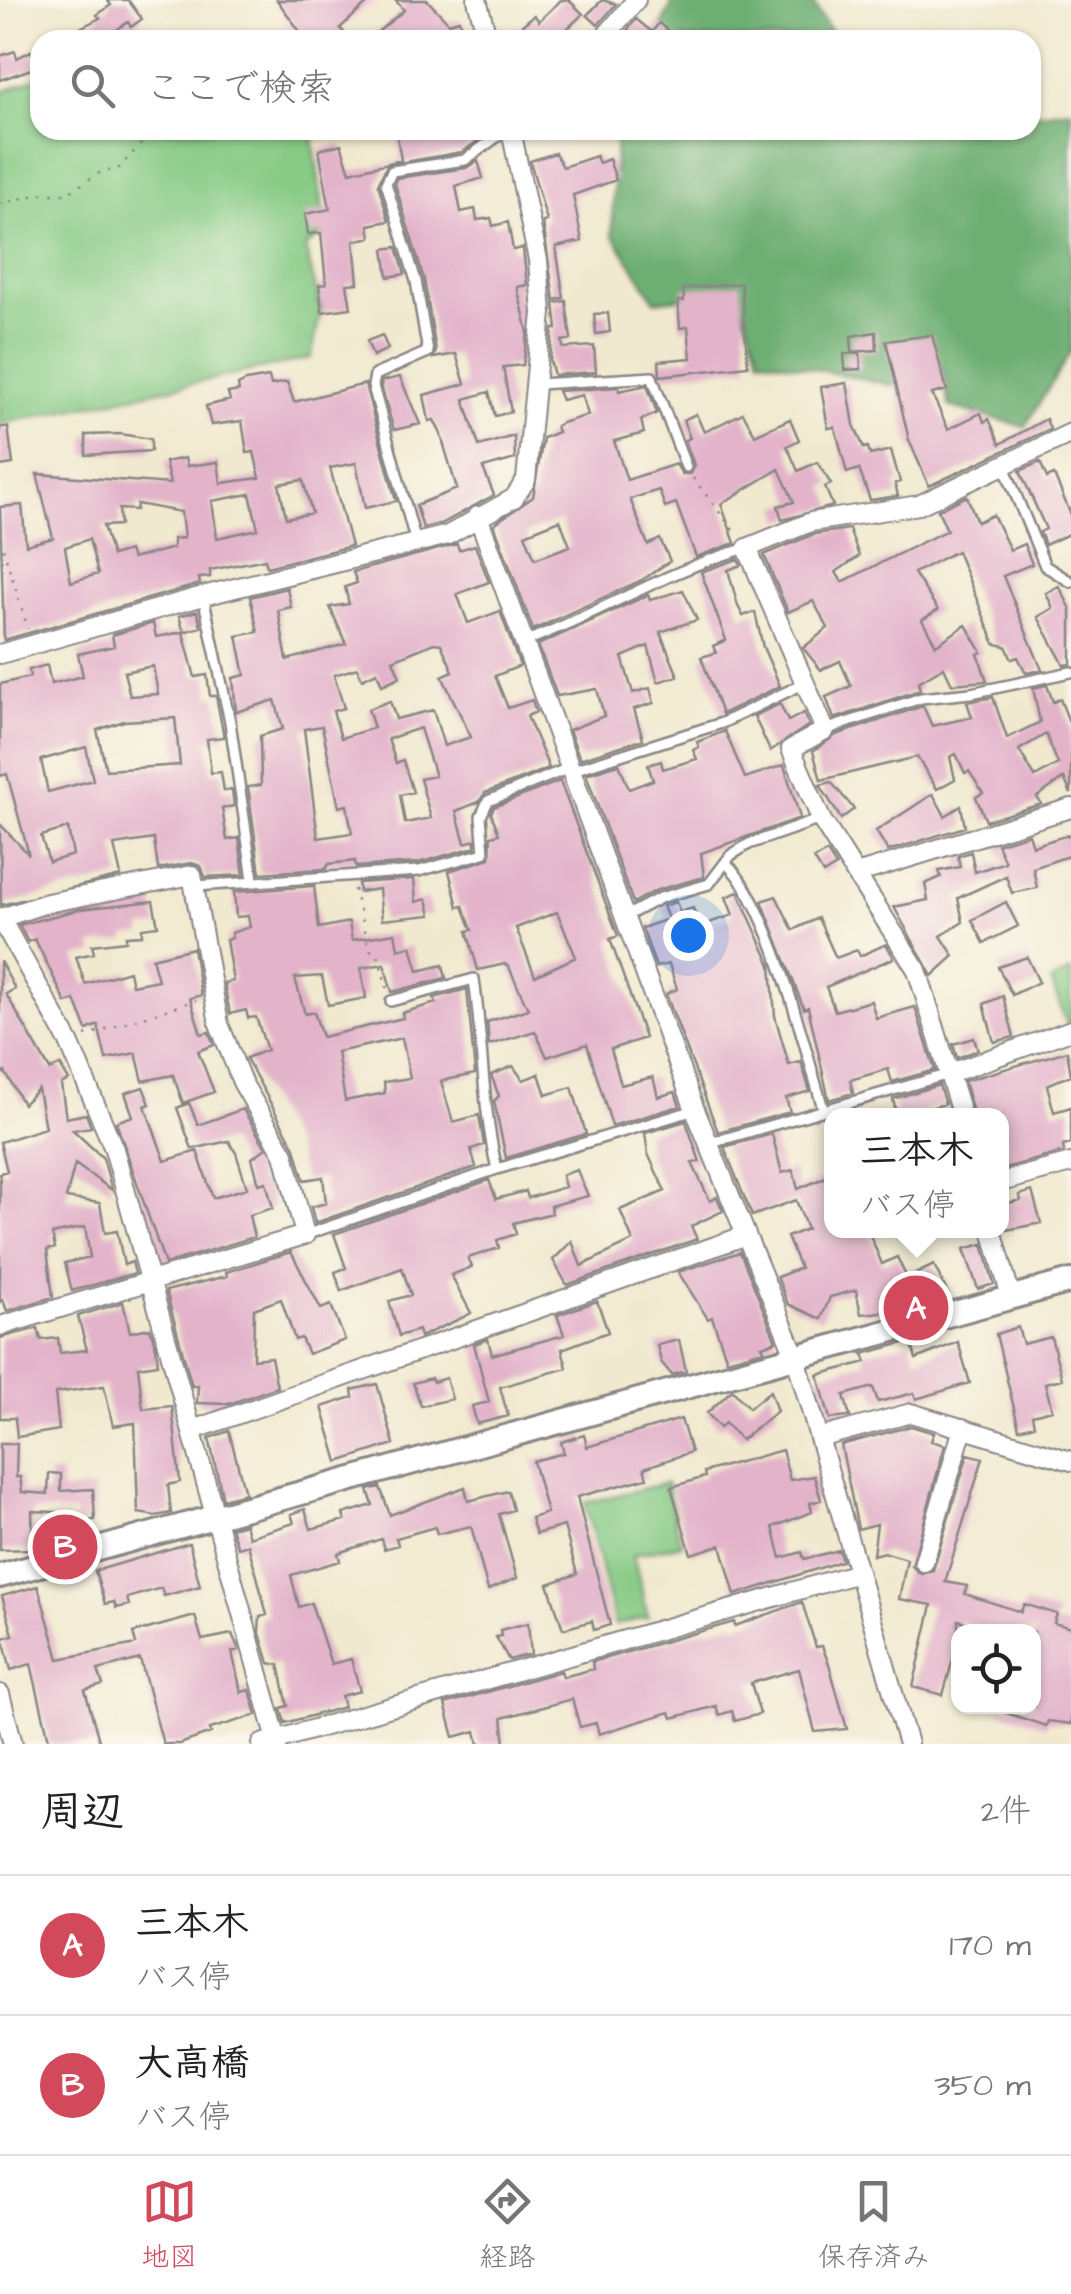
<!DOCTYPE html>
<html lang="ja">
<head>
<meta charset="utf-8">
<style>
  :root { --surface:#fff; --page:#f2f2f2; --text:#222; --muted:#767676; --line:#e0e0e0; --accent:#d1495b }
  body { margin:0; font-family:"Architects Daughter","Klee One",sans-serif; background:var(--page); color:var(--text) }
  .controls { position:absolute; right:30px; bottom:30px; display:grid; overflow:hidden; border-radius:20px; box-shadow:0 2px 8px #0004 }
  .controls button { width:90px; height:90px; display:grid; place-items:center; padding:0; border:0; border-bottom:2px solid var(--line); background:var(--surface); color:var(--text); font:50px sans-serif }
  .you { position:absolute; left:688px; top:935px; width:35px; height:35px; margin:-25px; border:8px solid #fff; border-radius:50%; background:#1a73e8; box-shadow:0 0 0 15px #1a73e833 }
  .badge { display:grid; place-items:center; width:65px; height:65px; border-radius:50%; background:var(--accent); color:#fff; font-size:32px; font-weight:700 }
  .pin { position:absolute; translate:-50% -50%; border:5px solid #fff; box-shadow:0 2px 10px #0006 }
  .popup { position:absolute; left:824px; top:1108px; width:185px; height:130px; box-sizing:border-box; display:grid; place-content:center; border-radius:20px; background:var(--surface); filter:drop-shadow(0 2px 8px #0005); font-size:32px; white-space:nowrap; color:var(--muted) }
  .popup b { font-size:38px; color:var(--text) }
  .popup::after { content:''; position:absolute; left:50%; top:100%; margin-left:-20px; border:20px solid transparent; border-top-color:var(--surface) }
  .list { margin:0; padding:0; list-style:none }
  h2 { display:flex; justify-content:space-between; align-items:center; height:130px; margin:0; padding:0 40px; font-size:42px }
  h2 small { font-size:32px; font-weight:400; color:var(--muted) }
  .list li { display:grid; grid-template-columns:65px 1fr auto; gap:30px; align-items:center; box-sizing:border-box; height:140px; padding:0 40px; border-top:2px solid var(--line) }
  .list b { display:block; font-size:38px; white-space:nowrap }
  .list p { margin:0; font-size:32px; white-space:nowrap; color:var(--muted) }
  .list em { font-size:32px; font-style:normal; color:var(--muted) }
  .icon { flex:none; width:55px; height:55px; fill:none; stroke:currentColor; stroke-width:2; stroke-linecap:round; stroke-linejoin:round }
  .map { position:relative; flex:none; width:1071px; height:1744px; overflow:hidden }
  .search { position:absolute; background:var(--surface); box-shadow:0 2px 8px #0004; left:30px; right:30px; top:30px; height:110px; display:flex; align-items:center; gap:25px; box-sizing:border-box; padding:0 35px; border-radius:30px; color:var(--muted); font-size:38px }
  .sheet { height:410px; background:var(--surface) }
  nav { display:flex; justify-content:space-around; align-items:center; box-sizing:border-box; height:140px; border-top:2px solid var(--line); background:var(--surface); font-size:28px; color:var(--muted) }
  nav a { display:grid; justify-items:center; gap:5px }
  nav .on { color:var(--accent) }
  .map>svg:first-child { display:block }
</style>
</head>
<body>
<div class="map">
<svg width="1071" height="1744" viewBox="0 0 1071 1744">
  <rect width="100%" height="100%" fill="#fbf7ec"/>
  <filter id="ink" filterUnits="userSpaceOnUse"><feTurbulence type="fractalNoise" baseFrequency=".01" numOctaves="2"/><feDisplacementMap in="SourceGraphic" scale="20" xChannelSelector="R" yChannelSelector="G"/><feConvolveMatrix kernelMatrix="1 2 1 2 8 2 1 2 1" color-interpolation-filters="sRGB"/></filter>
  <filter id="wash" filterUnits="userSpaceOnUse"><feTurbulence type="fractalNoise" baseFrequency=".0048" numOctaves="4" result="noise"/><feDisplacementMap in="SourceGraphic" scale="40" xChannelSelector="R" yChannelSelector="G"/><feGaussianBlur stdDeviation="2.25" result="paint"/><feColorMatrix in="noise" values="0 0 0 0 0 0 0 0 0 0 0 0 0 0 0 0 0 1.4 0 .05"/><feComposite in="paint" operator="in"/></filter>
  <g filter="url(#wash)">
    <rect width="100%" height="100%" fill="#f1e9cf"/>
    <!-- built -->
    <path fill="#f6cfd8" d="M273,0H376L377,6L365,8L330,40H288L283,15Z"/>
    <!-- green -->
    <path fill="#87cb85" stroke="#547660" stroke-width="2.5" d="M40,77V130H312L326,232L305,247L321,310L311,358L0,424V93Z
      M1071,971V1022L1067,1024L1051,981Z
      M666,1483L681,1544L633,1555L648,1617L615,1625L585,1503Z"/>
    <!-- forest -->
    <path fill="#6daf72" stroke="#486856" stroke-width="2.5" d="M674,0H811L836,40H654Z
      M1071,109V351L1025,427L949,406L942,368L910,359L892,385L760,358L737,291L655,301L612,234L616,130H1031V114Z"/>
    <g id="blocks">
      <!-- building -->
      <path fill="#e3b3ca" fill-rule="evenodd" d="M107,0H128L142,19L131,27L128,22L102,40H56L100,18L97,15L111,5Z
        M277,0H371L340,28L351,40H306Z
        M395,0H427L449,23L459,20L468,34L459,40H368L404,10Z
        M561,0H569L583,14L566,30L573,40H500L499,33L520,27L534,15L539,21Z
        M602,0L616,4L598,25L587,15Z
        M636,19L652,32L659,23L679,40H620Z
        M15,51L17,58L31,51L37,67L0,80V56Z
        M396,130H477L482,138L462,152L387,165L378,184L389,221L369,225L371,237L354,241L358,283L347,284L351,308L322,312L319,285L326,284L321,233L308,234L305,214L330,209L319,150L341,144L350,172L401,160Z
        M555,153L563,167L596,156L599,163L609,159L616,180L573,195L582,241L556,247L564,298L554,300L543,222L547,221L530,161Z
        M478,161L483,178L456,186L461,212L475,209L477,220L491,218L493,226L508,222L513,250L523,248L527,285L517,287L528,332L523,365L503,367L511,412L495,416L489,392L464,399L479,446L514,436L515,459L483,468L494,495L443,523L423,528L416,505L457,489L440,432L434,420L429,421L424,395L465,384L456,354L433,358L436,351L424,279L395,184L397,178L466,168Z
        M397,247L405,274L388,277L384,249Z
        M741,283L748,366L660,376L659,361L691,358L688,327L680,328L678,301H684L683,289Z
        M566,301L571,339L562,341L563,348L594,346L596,372L554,375L550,361L553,329H557L554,303Z
        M608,313L610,332L596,334L594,314Z
        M876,332L877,350L852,352L851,336Z
        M382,335L388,349L373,356L367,341Z
        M932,335L947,390L932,394L948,429L981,413L984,422L989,419L1000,444L1046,419L1050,429L929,486L909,440L886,341Z
        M860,353L861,369L845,370L844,354Z
        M269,377L271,385L287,382L294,402L365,384L396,501L365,508L356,463L330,468L351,546L267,567L265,559L210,570V577L199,578L200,584L4,640L0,507L22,505L26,545L53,538L37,474L170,484L165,462L185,458L187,466L218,462L221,483L260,478L254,452L247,453L242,421L211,425L206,406L230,400L228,393L239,391L238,385L246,381ZM303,480L312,513L286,518L279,484ZM250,494L258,529L217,538L212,501ZM137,504L181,512L184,538L173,539V548L132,559L129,551L112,556L103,526L120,525L119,509L136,510ZM89,539L98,574L71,582L65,547Z
        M400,377L420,424L394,430L381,386L382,381Z
        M847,383L854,425L864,448L868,447L870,455L891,450L900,482L895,483L898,496L870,500L859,469L847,473L835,427L828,428L821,387Z
        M647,385L657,413L641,420L644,433L614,441L627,480L676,464L682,474H690L694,465L685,440L690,438L683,420L696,414L704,432L743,413L755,435L790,419L799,440L787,446L798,471L817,462L831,484L825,487L833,506L782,520L778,506L794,502L779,469L721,504L735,543L696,557L676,503L665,507L659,490L630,499L648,545L660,539L670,561L642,580L533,630L494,524L533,497L543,438L558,432L556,426L562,423L588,415L582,395L562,400L558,391L619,387V391ZM560,520L570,546L535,559L525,534Z
        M0,427H8L13,464L0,466Z
        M120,434L151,439V451L86,455V435Z
        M1040,462L1047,478L1054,475L1071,515V533L1045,545L1040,532L1046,529L1020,471Z
        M967,496L977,522L993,515L1010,550L1024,544L1032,564L1003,576L1042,670L1026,673L1018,657L1012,659L1006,646L995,644L957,551L914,573L938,610L922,620L936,645L966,625L982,652L978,654L987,681L952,684L944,667L918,682L920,690L834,719L826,697L851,686L840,661L821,670L803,648L828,628L813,601L788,612L764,555L814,534L849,529L859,556L836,572L842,582L947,530L938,510Z
        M457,544L459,550L475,545L489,582L457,594L468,623L500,611L520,666L495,676L508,708L532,700L536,712L527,716L549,768L485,793L479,802L456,811L465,843L475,840V847L418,863L356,867L355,861L329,864L326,869L260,873L248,787L261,785L260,736L283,729L275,700L236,712L233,678L245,675L237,636L258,632L250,597L287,588L291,607L278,610L287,660L346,644L330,607L349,604L345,587L357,583L353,572ZM434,643L441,644L453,671L442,676L471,737L444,746L433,710L396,719L390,701L368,709L374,728L341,738L333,711L344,708L334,675L357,668L362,679L377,672L382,685L400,677L393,660ZM322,726L339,807L347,805L352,833L318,838L304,729ZM420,728L435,776L420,779L431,818L405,823L400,795L413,792L403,760L396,763L388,739Z
        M738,559L741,565L728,570L738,606L743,616L755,612L763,647L780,686L722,714L701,657L716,653L713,646L726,640L701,572Z
        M1059,586L1071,609V664L1064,665L1038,617L1053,608L1046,593Z
        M683,590L697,620L660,632L678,676L658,682L648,646L622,657L633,693L650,688L654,703L634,709L643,739L580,759L569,730L604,716L597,689L557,696L538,645L648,595L650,600Z
        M197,611L201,627L184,632L179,616Z
        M153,623L156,637L183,632L195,677L207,675L210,696H216L224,737L207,739L211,773L221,772L224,791L232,790L234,806L222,808L227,840L239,838L244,875L205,877L201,866L191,863L158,869L154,839L114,845L121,876L1,905L0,824L29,855L7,774L0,776V684L30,677L29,670L47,665L51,684L83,676L78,654L114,646L112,635ZM153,666L158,694L130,696L124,672ZM175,718L180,765L106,770L97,730L124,721ZM86,747L93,780L48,792L41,760ZM68,828L73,855L49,862L41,836Z
        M1047,685L1053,702L1060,699L1071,727V794L1064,778L1037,797L1041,804L986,821L976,797L983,793L969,771L965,773L956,754L950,757L955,779L937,789L917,757L821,780L813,751L836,735L923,706L932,726L972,717L967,702L993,697L1007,738L1040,722L1033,688ZM1046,734L1058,764L1035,777L1019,750Z
        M780,704L788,721L804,713L809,725L770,751L754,716Z
        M725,731L745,778L784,765L800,818L701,853L704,877L657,890L633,903L586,774L619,764L629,789L653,780L648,765L661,761L663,769L697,759L693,750L699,747L697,742Z
        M560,781L618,936L610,939L645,1038L611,1049L621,1085L653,1077L658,1097L675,1092L680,1106L612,1126L587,1044L547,1057L535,1031L489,1045L487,1022L528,1009L509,967L505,964L478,970L467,931L472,930L463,906L458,907L449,871L490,858L491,836L499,834L491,813L494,807ZM557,912L576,957L535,976L516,928Z
        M831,782L854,809L841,819L820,785Z
        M933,794L945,816L961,806L965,827L888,851L876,831Z
        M1029,834L1033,846L1071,834V855L1033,868L1037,888L1012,893L1006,876L958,898L963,922L941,936L954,956L932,976L894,907L928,900L925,884L941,877L939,871L960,867L958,856L971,852L975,872L1005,862L997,844Z
        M827,852L836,866L823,874L814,859Z
        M414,879L416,902L427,899L431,915L382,920L379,889L359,892L358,883Z
        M314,886L319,928L349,922L352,940L395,933L398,949L411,946L418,971L443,965L446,978L392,992L384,964L361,968L366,998L328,1005L322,976L295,978L305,1014L314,1012L322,1037L403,1018L402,1013L436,1003L434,998L467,989L475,1074L441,1081L453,1122L479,1115L484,1145L471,1149L476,1167L315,1223L311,1207L326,1203L323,1177L304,1180L295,1148L246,1058L267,1050L256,1017L248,1018L246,1010L230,1014L224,983L233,981L226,940L232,938L231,933L250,927L248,916L236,917L234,892ZM402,1038L410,1078L384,1082L385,1093L345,1101L337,1052Z
        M738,892L771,965L775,1016L789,1065L801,1062L810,1091L786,1098L790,1112L718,1132L666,994L677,989L669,964L656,967L642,928L668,919L663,906L676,902L680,912L693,908L700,926L733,915L726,897Z
        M776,896L793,930L818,918L836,958L857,950L860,956L886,944L894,958L826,987L835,1011L871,1001L876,1018L915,1007L935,1070L892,1082L888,1069L850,1080L853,1093L829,1100L808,1007L804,1009L762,901Z
        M153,901L158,926L142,928V935L126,936V941L92,945L94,953L76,957L85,984L129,971L132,985L158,980L152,958L193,948L201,995L190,998L201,1034L209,1032L214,1045L198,1051L214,1092L183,1103L173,1075L143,1081L136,1053L106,1059L98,1025L87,1030L75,1000L66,1003L35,939L28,942L19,925L81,909Z
        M1006,902L1018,926L984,943L972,920Z
        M1027,957L1039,982L1012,995L998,967Z
        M0,961L15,989L6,994L50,1070L60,1065L69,1080L61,1084L66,1118L86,1114L91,1127L73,1130L103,1158L112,1190L75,1164L66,1198L100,1203L105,1233L117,1231L124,1265L132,1262L135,1273L72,1291L65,1263L90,1257L85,1227L52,1234L55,1248L47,1250L53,1297L7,1311L3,1300L0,1302V1173L7,1171L0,1142L45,1128L38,1089L23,1104L5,1072L0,1075Z
        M1003,996L1014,1037L994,1042L984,1004Z
        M974,1038L978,1050L957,1058L953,1044Z
        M1067,1051L1071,1075L1047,1085L1054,1112L1071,1107V1144L1063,1146L1064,1152L1001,1169V1116H974L964,1081Z
        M513,1066L523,1080L539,1074L546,1095L572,1087L586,1134L506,1158L494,1101L499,1096L491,1075Z
        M939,1085L945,1104L923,1110L924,1116H897L893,1099Z
        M143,1087L150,1104L145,1106L165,1161L197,1151L213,1198L247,1188L236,1153L229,1141L192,1149L177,1108L189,1103L198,1125L243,1109L266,1148L252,1158L259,1184L266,1182L273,1208L249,1215L254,1237L165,1264L116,1122L133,1116L125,1093Z
        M686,1121L700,1162L692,1163L710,1201L717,1197L723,1211L691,1226L697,1239L567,1285L553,1260L572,1241L581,1266L633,1241L620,1210L665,1191L648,1154L645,1133Z
        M772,1134L782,1173L793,1170L798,1189L831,1175V1230H868L882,1264L897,1257L907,1278L934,1265L948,1294L903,1310L861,1314L856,1290L830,1297L821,1319L788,1304L777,1277L800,1268L787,1237L807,1229L796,1200L752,1216L724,1147Z
        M577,1170L588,1196L550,1206L552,1213L513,1223L516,1234L497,1240L499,1248L468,1258L472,1267L451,1275L471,1313L464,1317L420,1337L418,1330L399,1336L389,1301L411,1295L402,1268L341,1291L335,1272L346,1268L334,1234L489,1180L496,1199L526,1191L528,1198L565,1187L562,1175Z
        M1032,1191L1041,1223L1007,1230L1001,1205L1021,1200L1019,1195Z
        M983,1244L994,1284L978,1289L964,1249Z
        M291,1252L321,1309L331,1305L345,1340L308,1354L301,1338L295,1340L281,1299L254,1309L253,1359L271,1357L277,1387L229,1404L197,1403L198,1385L192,1386L166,1291L227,1276L226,1272Z
        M740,1252L776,1341L762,1346L764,1350L727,1360L712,1317L708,1319L678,1272Z
        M597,1301L608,1332L562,1349L567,1368L500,1387L508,1416L477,1424L472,1406L489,1402L474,1344L488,1339L492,1355L564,1335L557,1315Z
        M123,1302L130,1332L150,1328L156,1347L158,1364L138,1367L143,1409L172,1406L180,1482L168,1485L171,1513L156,1516L138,1513L135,1423L113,1426L104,1386L55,1393L59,1430L17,1437L15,1418H0V1338L38,1328L41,1340L58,1338L60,1353L87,1350L78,1316Z
        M1018,1327L1023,1344L1051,1337L1062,1379L1045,1383L1052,1410L1032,1415L1034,1425L1019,1429L996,1334Z
        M679,1340L686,1371L672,1375L661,1362L657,1345Z
        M911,1341L916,1359L958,1342L970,1383L916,1399L914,1393L878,1402L873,1387L844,1395L850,1417L830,1419L818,1375L866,1362L863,1354Z
        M431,1378L433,1382L446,1378L452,1399L421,1406L413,1383Z
        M377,1384L394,1444L338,1462L322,1407L353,1397L352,1390Z
        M732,1390L749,1408L770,1391L777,1411L741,1440L725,1423L720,1428L707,1413Z
        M681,1419L691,1452L644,1468L647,1478L577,1497L610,1625L594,1630L592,1621L563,1629L548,1584L577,1574L564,1526L536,1534L531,1518L547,1513L533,1461L564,1453L561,1442L584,1435L587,1447Z
        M911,1426L934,1433L931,1441L945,1445L912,1566L921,1574L933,1570L968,1454L983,1458L945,1582L967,1586L965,1594L1021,1612L1024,1604L1057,1614L1054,1623L1071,1628V1724L1048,1721L1046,1726L994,1709L1034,1706V1632H996L958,1620V1661L953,1659L943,1695L913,1687L932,1605L899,1599L907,1559L884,1552L873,1555L877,1524L858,1529L841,1445Z
        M229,1431L245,1493L223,1499L209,1438Z
        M0,1444H17L16,1477H20L22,1492L48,1494L49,1473L61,1474V1491L93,1489L95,1520L76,1522L75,1513L32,1511L33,1549L0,1550Z
        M782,1450L790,1480L814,1476L821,1500L810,1503L812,1512L773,1527L781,1558L802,1552L804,1559L839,1550L842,1561L735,1595L721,1545L691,1554L671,1487L705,1477L704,1472Z
        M380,1487L390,1515L465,1487L468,1501L508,1491L513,1510L499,1514L517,1578L488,1590L471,1526L437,1534L435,1527L396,1538L398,1545L384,1549L381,1539L338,1553L340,1561L291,1575L299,1607L311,1603L331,1664L351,1659L360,1691L341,1696L344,1707L285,1723L281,1708L288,1706L279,1665L269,1663L259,1630L260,1617L267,1615L257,1576L248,1545L238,1548L231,1528L245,1524L249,1537L294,1523L291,1514L305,1509L311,1529L345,1520L343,1514L373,1505L368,1490Z
        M189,1543L200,1586L164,1596L161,1588L127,1598L129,1605L116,1608L114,1602L105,1604L95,1571Z
        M38,1586L59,1659L136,1644L133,1633L195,1616L202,1640L232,1634L239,1650L232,1652L241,1692L250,1690L257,1715L210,1729L211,1733L180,1744H163L140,1659L98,1670L103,1685L85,1690L100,1744H50L31,1664L11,1670L3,1638L13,1635L2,1596Z
        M802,1602L816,1647L822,1646L829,1664L847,1729L815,1732L799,1669L751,1683L760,1714L735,1721L732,1711L719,1715L716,1706L672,1718L670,1712L599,1734L596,1723L580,1727L572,1699L502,1718L505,1743L479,1744L476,1731L454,1737L445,1704L561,1671L563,1677L593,1669L592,1662L734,1622L735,1626Z
        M528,1623L531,1654L509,1660L496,1637L501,1636L500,1630Z"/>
    </g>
  </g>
  <g filter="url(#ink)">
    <use href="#blocks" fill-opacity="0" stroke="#8a8685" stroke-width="2.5"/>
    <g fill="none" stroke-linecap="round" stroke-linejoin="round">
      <!-- service casing -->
      <g stroke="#8a8685" stroke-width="14">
        <path id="service" d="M538,384L652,377L686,467
          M1004,466L1045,566L1071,582
          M416,543L373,386L375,375L428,352L416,281L386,183L392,171L465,160L506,130
          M203,596L230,722L253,879
          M526,641C603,612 667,570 747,548
          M825,730L921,698L971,693L1071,672
          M573,770L722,723L805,683
          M726,863C771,905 804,1046 823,1108
          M195,886L419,871L484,853L481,816L488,801L569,768
          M626,916L660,898L709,884L731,855L749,844L821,819
          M391,1001L474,979C483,1043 482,1107 497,1169
          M710,1143L949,1074
          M305,1235L497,1169L695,1110"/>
      </g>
      <!-- minor casing -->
      <g stroke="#8a8685" stroke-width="22">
        <path id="minor" d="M477,0L488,40
          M602,40L636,0
          M478,516L695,1110L795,1355L908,1744
          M0,654L203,596L448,535L514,498L526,480L542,313L538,260L511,130
          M856,874L1071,808
          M0,917L69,1042L114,1149L278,1744
          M951,1073L1071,1030
          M962,1116L917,970L821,819L791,749L825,730L747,548L811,522L919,505L1071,433
          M1001,1182L1071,1163
          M992,1230L1011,1297
          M0,1326L305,1235L284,1154L242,1082L219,1024L192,875L47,903L1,918
          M193,1430L744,1236
          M819,1438L911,1413L1071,1461
          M924,1562L963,1428
          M0,1694L13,1744
          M262,1744L858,1573"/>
      </g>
      <!-- tertiary casing -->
      <g stroke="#8a8685" stroke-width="28">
        <path id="tertiary" d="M0,1576L1071,1281"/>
      </g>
      <!-- path -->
      <path stroke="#8a8685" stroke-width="2.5" stroke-dasharray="2.5 8" stroke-linecap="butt" d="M0,204L39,194H67L97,174L119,168L154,130
        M693,478L737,535
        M0,538L28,629
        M354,889L369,949L378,955L387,988
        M85,1036L196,1000"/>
      <!-- service -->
      <use href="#service" stroke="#fff" stroke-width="9"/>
      <!-- minor -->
      <use href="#minor" stroke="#fff" stroke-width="18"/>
      <!-- tertiary -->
      <use href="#tertiary" stroke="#fff" stroke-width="22"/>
    </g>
  </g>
</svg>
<div class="controls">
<button><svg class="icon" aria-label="locate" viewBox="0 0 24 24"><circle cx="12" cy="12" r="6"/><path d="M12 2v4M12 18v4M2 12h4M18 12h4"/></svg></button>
</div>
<div class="you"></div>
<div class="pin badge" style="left:916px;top:1308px">A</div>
<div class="popup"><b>三本木</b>バス停</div>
<div class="pin badge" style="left:65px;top:1547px">B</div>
<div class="search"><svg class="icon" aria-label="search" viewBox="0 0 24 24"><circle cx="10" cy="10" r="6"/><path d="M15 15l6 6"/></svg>ここで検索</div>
</div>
<section class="sheet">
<h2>周辺<small>2件</small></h2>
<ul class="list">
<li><span class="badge">A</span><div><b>三本木</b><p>バス停</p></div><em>170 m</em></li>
<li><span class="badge">B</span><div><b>大高橋</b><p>バス停</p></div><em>350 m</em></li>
</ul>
</section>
<nav>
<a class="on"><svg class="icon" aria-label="map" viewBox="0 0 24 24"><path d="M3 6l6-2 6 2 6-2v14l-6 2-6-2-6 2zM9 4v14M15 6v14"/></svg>地図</a>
<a><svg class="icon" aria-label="directions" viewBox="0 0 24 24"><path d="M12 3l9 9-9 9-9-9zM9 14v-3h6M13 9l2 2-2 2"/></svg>経路</a>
<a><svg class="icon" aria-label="saved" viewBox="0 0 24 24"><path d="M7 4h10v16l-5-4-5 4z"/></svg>保存済み</a>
</nav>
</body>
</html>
